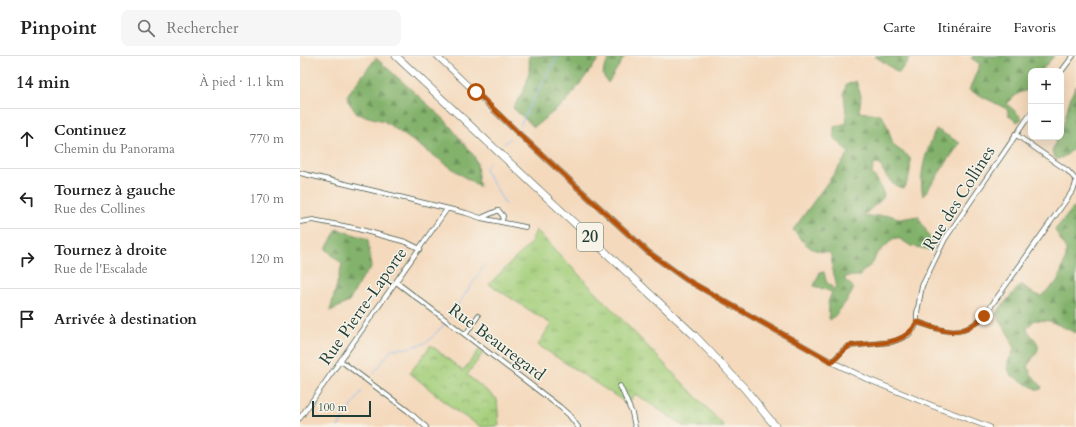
<!DOCTYPE html>
<html lang="fr">
<head>
<meta charset="utf-8">
<style>
  :root { --surface:#fff; --page:#f6f6f6; --text:#222; --muted:#767676; --line:#e0e0e0 }
  body { margin:0; font-family:Cardo,serif; background:var(--page); color:var(--text) }
  .controls { position:absolute; right:12px; top:12px; display:grid; overflow:hidden; border-radius:8px; box-shadow:0 4px 16px #0002 }
  .controls button { width:36px; height:36px; display:grid; place-items:center; padding:0; border:0; border-bottom:1px solid var(--line); background:var(--surface); color:var(--text); font:20px sans-serif }
  .scale { position:absolute; left:12px; bottom:10px; width:59px; box-sizing:border-box; padding-left:4px; border:2px solid #1f3d34; border-top:0; font-size:11px; line-height:14px; white-space:nowrap; color:#1f3d34; -webkit-text-stroke:3px #f7f3e8; paint-order:stroke }
  .stop { position:absolute; width:12px; height:12px; margin:-9px; border:3px solid #b45309; border-radius:50%; background:#fff }
  .stop.end { background:#b45309; border-color:#fff; box-shadow:0 1px 4px #0008 }
  .list { margin:0; padding:0; list-style:none }
  h2 { display:flex; justify-content:space-between; align-items:center; height:52px; margin:0; padding:0 16px; font-size:17px }
  h2 small { font-size:13px; font-weight:400; color:var(--muted) }
  .list li { display:grid; grid-template-columns:26px 1fr auto; gap:12px; align-items:center; box-sizing:border-box; height:60px; padding:0 16px; border-top:1px solid var(--line) }
  .list b { display:block; font-size:15px; white-space:nowrap }
  .list p { margin:0; font-size:13px; white-space:nowrap; color:var(--muted) }
  .list em { font-size:13px; font-style:normal; color:var(--muted) }
  .icon { flex:none; width:22px; height:22px; fill:none; stroke:currentColor; stroke-width:2; stroke-linecap:round; stroke-linejoin:round }
  .map { position:relative; flex:none; width:776px; height:371px; overflow:hidden }
  header { display:flex; align-items:center; gap:24px; box-sizing:border-box; height:56px; padding:0 20px; background:var(--surface); border-bottom:1px solid var(--line) }
  header strong { font-size:19px }
  nav { display:flex; gap:22px; margin-inline-start:auto; font-size:14px }
  .search { width:280px; height:36px; background:var(--page); display:flex; align-items:center; gap:10px; box-sizing:border-box; padding:0 14px; border-radius:8px; color:var(--muted); font-size:15px }
  main { display:flex }
  aside { flex:1; background:var(--surface) }
  .map>svg:first-child { display:block }
</style>
</head>
<body>
<header>
<strong>Pinpoint</strong>
<div class="search"><svg class="icon" aria-label="search" viewBox="0 0 24 24"><circle cx="10" cy="10" r="6"/><path d="M15 15l6 6"/></svg>Rechercher</div>
<nav><a>Carte</a><a>Itinéraire</a><a>Favoris</a></nav>
</header>
<main>
<aside>
<h2>14 min<small>À pied · 1.1 km</small></h2>
<ul class="list">
<li><svg class="icon" aria-label="ahead" viewBox="0 0 24 24"><path d="M12 20V5M6 11l6-6 6 6"/></svg><div><b>Continuez</b><p>Chemin du Panorama</p></div><em>770 m</em></li>
<li><svg class="icon" aria-label="left" viewBox="0 0 24 24"><path d="M17 20v-9H6M10 6l-5 5 5 5"/></svg><div><b>Tournez à gauche</b><p>Rue des Collines</p></div><em>170 m</em></li>
<li><svg class="icon" aria-label="right" viewBox="0 0 24 24"><path d="M7 20v-9h11M14 6l5 5-5 5"/></svg><div><b>Tournez à droite</b><p>Rue de l'Escalade</p></div><em>120 m</em></li>
<li><svg class="icon" aria-label="arrive" viewBox="0 0 24 24"><path d="M6 21V4h12l-3 4 3 4H6"/></svg><div><b>Arrivée à destination</b></div></li>
</ul>
</aside>
<div class="map">
<svg width="776" height="371" viewBox="0 0 776 371">
  <defs>
    <pattern id="grass-tufts" width="24" height="20" patternUnits="userSpaceOnUse"><rect width="24" height="20" fill="#a4cf7c"/><path d="M3 7l-1-3M5 7V3M7 7l1-3M15 17l-1-3M17 17v-4M19 17l1-3" fill="none" stroke="#85a966"/></pattern>
    <pattern id="forest-firs" width="22" height="20" patternUnits="userSpaceOnUse"><rect width="22" height="20" fill="#83b26c"/><path d="M5 1l3.5 6h-7zM16 11l3.5 6h-7z" fill="#6b925a"/></pattern>
    <pattern id="park-crowns" width="20" height="18" patternUnits="userSpaceOnUse"><rect width="20" height="18" fill="#a4cf7c"/><path d="M2 6a3 3 0 1 1 6 0M12 15a3 3 0 1 1 6 0" fill="none" stroke="#85a966"/></pattern>
  </defs>
  <rect width="100%" height="100%" fill="#f7f3e8"/>
  <filter id="ink" filterUnits="userSpaceOnUse"><feTurbulence type="fractalNoise" baseFrequency=".025" numOctaves="2"/><feDisplacementMap in="SourceGraphic" scale="8" xChannelSelector="R" yChannelSelector="G"/><feConvolveMatrix kernelMatrix="1 2 1 2 8 2 1 2 1" color-interpolation-filters="sRGB"/></filter>
  <filter id="wash" filterUnits="userSpaceOnUse"><feTurbulence type="fractalNoise" baseFrequency=".012" numOctaves="4" result="noise"/><feDisplacementMap in="SourceGraphic" scale="16" xChannelSelector="R" yChannelSelector="G"/><feGaussianBlur stdDeviation="0.9" result="paint"/><feColorMatrix in="noise" values="0 0 0 0 0 0 0 0 0 0 0 0 0 0 0 0 0 1.4 0 .05"/><feComposite in="paint" operator="in"/></filter>
  <g filter="url(#wash)">
    <rect width="100%" height="100%" fill="#f4d9bc"/>
    <!-- grass -->
    <path fill="url(#grass-tufts)" stroke="#628658" d="M236,174L425,371H386L335,338L328,348L238,289L251,268L189,228L230,188Z"/>
    <!-- forest -->
    <path fill="url(#forest-firs)" stroke="#517850" d="M229,0H301L266,46L234,71L213,52C225,33 231,24 229,0Z
      M311,0H325L308,27L303,19L304,12Z
      M575,0H611L599,17Z
      M673,0H754L741,15H731V35C720,33 714,41 707,48L717,57L722,63L717,66L709,60L707,53L669,34L680,8L671,2Z
      M76,2L145,64L174,100L177,108L179,131L84,65L57,58L48,45V38Z
      M556,25L561,40L559,56C566,57 572,57 578,58C586,59 590,81 593,88C597,94 605,96 610,102C611,113 610,122 604,132C591,131 585,118 580,109L576,108L573,109L572,118L578,125L584,139L582,143L564,159L565,161L589,159L601,163L618,160C623,171 631,181 634,192L632,194L611,190L600,183L594,182L576,199L573,207L560,218V220H551L545,221V224C548,227 553,229 553,233C553,238 535,261 530,264C527,258 530,252 528,246L532,236L514,230L520,216H524L526,225L534,233L536,231C537,223 532,217 532,209C531,204 532,202 530,197C507,194 508,190 493,174L549,97L534,81V71L547,67L544,37L546,29Z
      M776,30V88C773,95 763,103 756,103L752,96L757,81H761C761,74 763,70 765,63C768,51 770,40 776,30Z
      M636,73L660,87L623,140C618,116 627,95 636,73Z
      M775,150H776V277L750,265L735,264L727,272C728,276 729,277 732,280C744,293 736,297 728,309L731,318L742,331L741,333L738,334L711,319L708,313V306L714,294L711,283L696,257L721,228L734,238L741,240L758,225L766,201V193L755,174Z
      M37,173L68,183L71,212L61,223L49,246L30,255L42,208L26,193Z"/>
    <!-- park -->
    <path fill="url(#park-crowns)" stroke="#628658" d="M131,289L163,315L179,294L183,297L167,319L197,343L199,370L181,371L156,355L110,317Z"/>
    <g fill="none" stroke-linecap="round" stroke-linejoin="round">
      <!-- stream -->
      <path stroke="#84b7f1" stroke-width="1" d="M220,70L228,53L258,0
        M204,88L210,82
        M190,106L185,111L186,116L205,148
        M149,262L185,209
        M73,318L92,293L108,292L126,287L145,268
        M38,371L62,335"/>
    </g>
  </g>
  <g filter="url(#ink)">
    <g fill="none" stroke-linecap="round" stroke-linejoin="round">
      <!-- minor casing -->
      <g stroke="#3f5448" stroke-width="5.5">
        <path id="minor" d="M761,16L773,0
          M715,78L768,115L776,124
          M0,117L166,157L181,162L225,171
          M181,162L197,155H199L203,160L202,166
          M0,166L13,164L54,172L106,186L120,193
          M96,226L260,351L269,359L278,371
          M617,266C631,270 649,279 663,274C671,272 678,265 684,260L774,133L776,126
          M166,278L178,260
          M41,305L108,355L126,371
          M532,306L544,293L549,290L592,286L600,283L608,279L614,273L617,266V257L622,230L645,183L731,57
          M320,330L332,357L335,371
          M0,362L147,153"/>
      </g>
      <!-- tertiary casing -->
      <g stroke="#3f5448" stroke-width="6">
        <path id="tertiary" d="M137,0L216,75L348,196L387,224L532,306L567,323L633,350L689,371"/>
      </g>
      <!-- motorway casing -->
      <g stroke="#3f5448" stroke-width="8">
        <path id="motorway" d="M96,0L395,280L445,333L476,371"/>
      </g>
      <!-- minor -->
      <use href="#minor" stroke="#fff" stroke-width="4"/>
      <!-- tertiary -->
      <use href="#tertiary" stroke="#fff" stroke-width="5"/>
      <!-- motorway -->
      <use href="#motorway" stroke="#fff" stroke-width="7"/>
    </g>
  </g>
  <g fill="none" stroke-linecap="round" stroke-linejoin="round" filter="url(#ink)">
    <!-- route -->
    <path stroke="#b45309" stroke-width="5" d="M176,36L216,75L348,196L387,224L532,306L544,294L549,290C573,286 605,292 617,266C631,270 649,279 663,274C671,272 678,265 684,260"/>
  </g>
  <g text-anchor="middle" dominant-baseline="central" stroke-width="3" stroke-linejoin="round" paint-order="stroke">
    <!-- shield labels -->
    <rect fill="#f7f3e8" stroke="#60746a" stroke-width="1" x="277" y="167" width="26" height="28" rx="3"/>
    <g font-size="16" font-weight="bold" fill="#1f3d34">
      <text x="290" y="181">20</text>
    </g>
    <!-- street labels -->
    <g font-size="17" fill="#1f3d34" stroke="#f7f3e8">
      <text transform="translate(659 142) rotate(-58)">Rue des Collines</text>
      <text transform="translate(63 250) rotate(-55)">Rue Pierre-Laporte</text>
      <text transform="translate(197 286) rotate(37)">Rue Beauregard</text>
    </g>
  </g>
</svg>
<div class="controls">
<button>+</button>
<button>−</button>
</div>
<div class="scale">100 m</div>
<div class="stop" style="left:176px;top:36px"></div>
<div class="stop end" style="left:684px;top:260px"></div>
</div>
</main>
</body>
</html>
